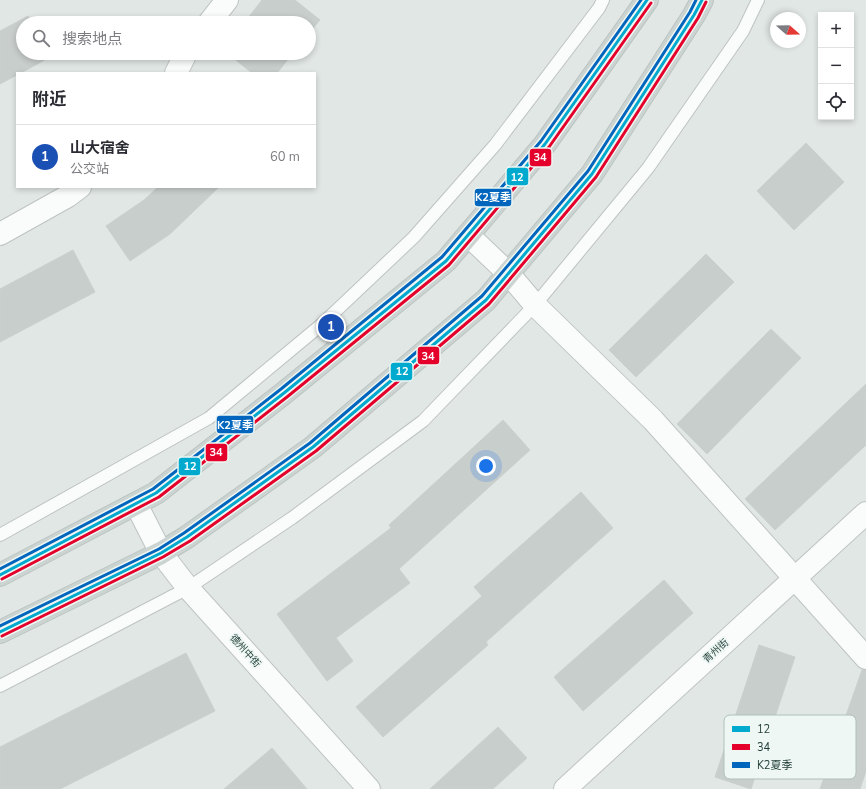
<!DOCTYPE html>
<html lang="zh">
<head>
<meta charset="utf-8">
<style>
  :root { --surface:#fff; --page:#f2f2f3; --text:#2b2b33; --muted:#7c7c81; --line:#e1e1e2; --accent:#637773 }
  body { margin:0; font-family:"Nunito Sans","Noto Sans SC",sans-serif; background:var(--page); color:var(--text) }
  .controls { position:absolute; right:12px; top:12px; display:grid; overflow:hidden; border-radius:0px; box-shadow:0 2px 6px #0003 }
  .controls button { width:36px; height:36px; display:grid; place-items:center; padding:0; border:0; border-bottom:1px solid var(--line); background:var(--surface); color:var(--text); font:20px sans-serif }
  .compass { position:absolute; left:770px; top:12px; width:36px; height:36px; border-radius:50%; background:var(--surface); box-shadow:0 2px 6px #0003; rotate:110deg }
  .you { position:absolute; left:486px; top:466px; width:14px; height:14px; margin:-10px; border:3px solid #fff; border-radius:50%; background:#1a73e8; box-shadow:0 0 0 6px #1a73e833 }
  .badge { display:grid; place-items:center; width:26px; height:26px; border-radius:50%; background:var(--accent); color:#fff; font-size:13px; font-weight:700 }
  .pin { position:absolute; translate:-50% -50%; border:2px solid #fff; box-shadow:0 1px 4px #0006 }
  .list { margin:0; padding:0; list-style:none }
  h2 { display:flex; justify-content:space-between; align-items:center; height:52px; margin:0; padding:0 16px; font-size:17px }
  h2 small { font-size:13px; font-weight:400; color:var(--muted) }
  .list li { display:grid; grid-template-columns:26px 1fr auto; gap:12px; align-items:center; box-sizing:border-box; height:64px; padding:0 16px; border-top:1px solid var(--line) }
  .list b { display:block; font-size:15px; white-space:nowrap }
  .list p { margin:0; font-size:13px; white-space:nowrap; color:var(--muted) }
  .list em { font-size:13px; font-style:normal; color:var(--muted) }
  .icon { flex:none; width:22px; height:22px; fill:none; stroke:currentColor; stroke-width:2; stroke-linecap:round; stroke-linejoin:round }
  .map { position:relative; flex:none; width:866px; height:789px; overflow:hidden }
  .search { position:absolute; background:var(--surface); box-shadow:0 2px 6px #0003; left:16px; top:16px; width:300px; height:44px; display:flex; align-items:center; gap:10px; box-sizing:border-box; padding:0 14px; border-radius:22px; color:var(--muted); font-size:15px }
  .panel { position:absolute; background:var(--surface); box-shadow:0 2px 6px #0003; left:16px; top:72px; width:300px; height:116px; border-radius:0px }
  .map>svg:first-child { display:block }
</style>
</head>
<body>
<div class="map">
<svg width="866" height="789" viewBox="0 0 866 789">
  <rect width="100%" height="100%" fill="#e1e7e5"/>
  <!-- building -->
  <path fill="#c8cecc" stroke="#cad0ce" d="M262,0H295L320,20L309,33V23H244Z
    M28,16L32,23H23V53H48L50,57L21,73H17V75L0,84V31Z
    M227,53H293L277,73H252Z
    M806,143L844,182L794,230L757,191Z
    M158,187H219L170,234L130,261L106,226L144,200Z
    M73,250L95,292L0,342V289Z
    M706,254L734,282L636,377L609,350Z
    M771,329L801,358L707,454L677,424Z
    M866,384V445L775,530L745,499Z
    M503,420L530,450L399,569L410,583L336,638L353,661L327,681L277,614L391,528L389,525Z
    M581,492L613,528L486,642L488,645L383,737L356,707L482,596L474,587Z
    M664,580L693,613L583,711L554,677Z
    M759,645L795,657L751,789L715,777Z
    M186,653L215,711L60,789H0V747Z
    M862,670H866V771L860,789H820Z
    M498,727L527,758L493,789H430Z
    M272,748L307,789H224Z"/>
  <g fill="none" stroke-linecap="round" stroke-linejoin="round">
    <!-- service casing -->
    <g stroke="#bec4c2" stroke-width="14">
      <path id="service" d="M0,535L209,418L321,325L414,237L495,145L599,8L603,0
        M0,686L188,588L292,518L423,421L535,305L648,168L743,31L758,0"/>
    </g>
    <!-- minor casing -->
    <g stroke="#bec4c2" stroke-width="24">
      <path id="minor" d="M209,23L227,0
        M176,73L186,53
        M0,234L68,196L80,187
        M468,235L508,273L535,305L653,420L866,658
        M136,504L161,553L188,588L369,789
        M565,789L866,513"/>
    </g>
    <!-- primary casing -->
    <g stroke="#bbc4c2" stroke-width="24">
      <path id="primary" d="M0,575L156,493L284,393L446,261L545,144L647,0
        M0,632L161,553L187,537L313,447L486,300L592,174L694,15L702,0"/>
    </g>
    <!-- service -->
    <use href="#service" stroke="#fafbfb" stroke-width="12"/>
    <!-- minor -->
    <use href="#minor" stroke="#fafbfb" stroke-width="22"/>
    <!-- primary -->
    <use href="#primary" stroke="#ccd4d2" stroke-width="22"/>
    <!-- bus-1 casing -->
    <g stroke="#eef7f3" stroke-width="6">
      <path id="bus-1" d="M0,575L156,493L284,393L446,261L545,144L647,0
        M0,632L161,553L187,537L313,447L486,300L592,174L694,15L702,0"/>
    </g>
    <!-- bus-2 casing -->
    <g stroke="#eef7f3" stroke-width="6">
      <path id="bus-2" d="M2,579L159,497L287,397L449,265L549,147L651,3
        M2,636L163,557L190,541L316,451L489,304L596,177L698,18L706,2"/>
    </g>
    <!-- bus-3 casing -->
    <g stroke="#eef7f3" stroke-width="6">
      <path id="bus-3" d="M0,569L153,489L281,389L442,257L541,141L641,0
        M0,626L159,549L184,533L310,443L482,296L588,171L690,12L696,0"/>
    </g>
    <!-- bus-1 -->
    <use href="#bus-1" stroke="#00a9ce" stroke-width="3"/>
    <!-- bus-2 -->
    <use href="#bus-2" stroke="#e4002b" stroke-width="3"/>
    <!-- bus-3 -->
    <use href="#bus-3" stroke="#0065bd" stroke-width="3"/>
  </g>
  <g text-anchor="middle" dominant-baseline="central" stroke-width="3.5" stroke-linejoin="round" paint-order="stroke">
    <!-- street labels -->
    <g font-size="10" fill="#1f3b35" stroke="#eef7f3">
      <text transform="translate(245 651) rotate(48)">德州中街</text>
      <text transform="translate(716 651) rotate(-42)">青州街</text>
    </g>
  </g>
  <!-- legend -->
  <rect x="724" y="715" width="132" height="64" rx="6" fill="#eef7f3" stroke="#b0bfba" stroke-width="1"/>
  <rect x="732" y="726" width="18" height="6" fill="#00a9ce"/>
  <rect x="732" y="744" width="18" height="6" fill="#e4002b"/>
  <rect x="732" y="762" width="18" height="6" fill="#0065bd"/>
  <g font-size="11" fill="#1f3b35">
    <text x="757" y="733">12</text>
    <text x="757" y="751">34</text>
    <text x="757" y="769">K2夏季</text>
  </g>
  <g stroke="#eef7f3" stroke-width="1.5">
    <rect x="529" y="148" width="23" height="19" rx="4" fill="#e4002b"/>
    <rect x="506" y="167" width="23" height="19" rx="4" fill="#00a9ce"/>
    <rect x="474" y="188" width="38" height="19" rx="4" fill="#0065bd"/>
    <rect x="417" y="346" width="23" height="19" rx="4" fill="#e4002b"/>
    <rect x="390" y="362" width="23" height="19" rx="4" fill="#00a9ce"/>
    <rect x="216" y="415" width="38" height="19" rx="4" fill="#0065bd"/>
    <rect x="205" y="443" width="23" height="19" rx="4" fill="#e4002b"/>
    <rect x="178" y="457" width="23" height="19" rx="4" fill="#00a9ce"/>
  </g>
  <g font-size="11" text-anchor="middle" font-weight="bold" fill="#fff">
    <text x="540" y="161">34</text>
    <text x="517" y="181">12</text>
    <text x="493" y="201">K2夏季</text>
    <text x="428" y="360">34</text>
    <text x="402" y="375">12</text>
    <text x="235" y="429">K2夏季</text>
    <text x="216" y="456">34</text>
    <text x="190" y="470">12</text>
  </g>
</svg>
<div class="controls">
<button>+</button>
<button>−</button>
<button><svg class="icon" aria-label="locate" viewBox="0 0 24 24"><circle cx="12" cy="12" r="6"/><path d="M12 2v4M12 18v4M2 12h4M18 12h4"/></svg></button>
</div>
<svg class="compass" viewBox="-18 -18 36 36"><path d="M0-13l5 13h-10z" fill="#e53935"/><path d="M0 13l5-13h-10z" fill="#7c7c81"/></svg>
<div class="you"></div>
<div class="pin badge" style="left:331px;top:327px;background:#1a4fb4">1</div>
<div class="search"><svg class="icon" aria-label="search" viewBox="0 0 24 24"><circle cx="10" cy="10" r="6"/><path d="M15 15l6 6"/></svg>搜索地点</div>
<section class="panel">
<h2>附近<small></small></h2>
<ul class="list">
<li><span class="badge" style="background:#1a4fb4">1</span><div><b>山大宿舍</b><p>公交站</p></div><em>60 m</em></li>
</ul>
</section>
</div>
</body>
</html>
